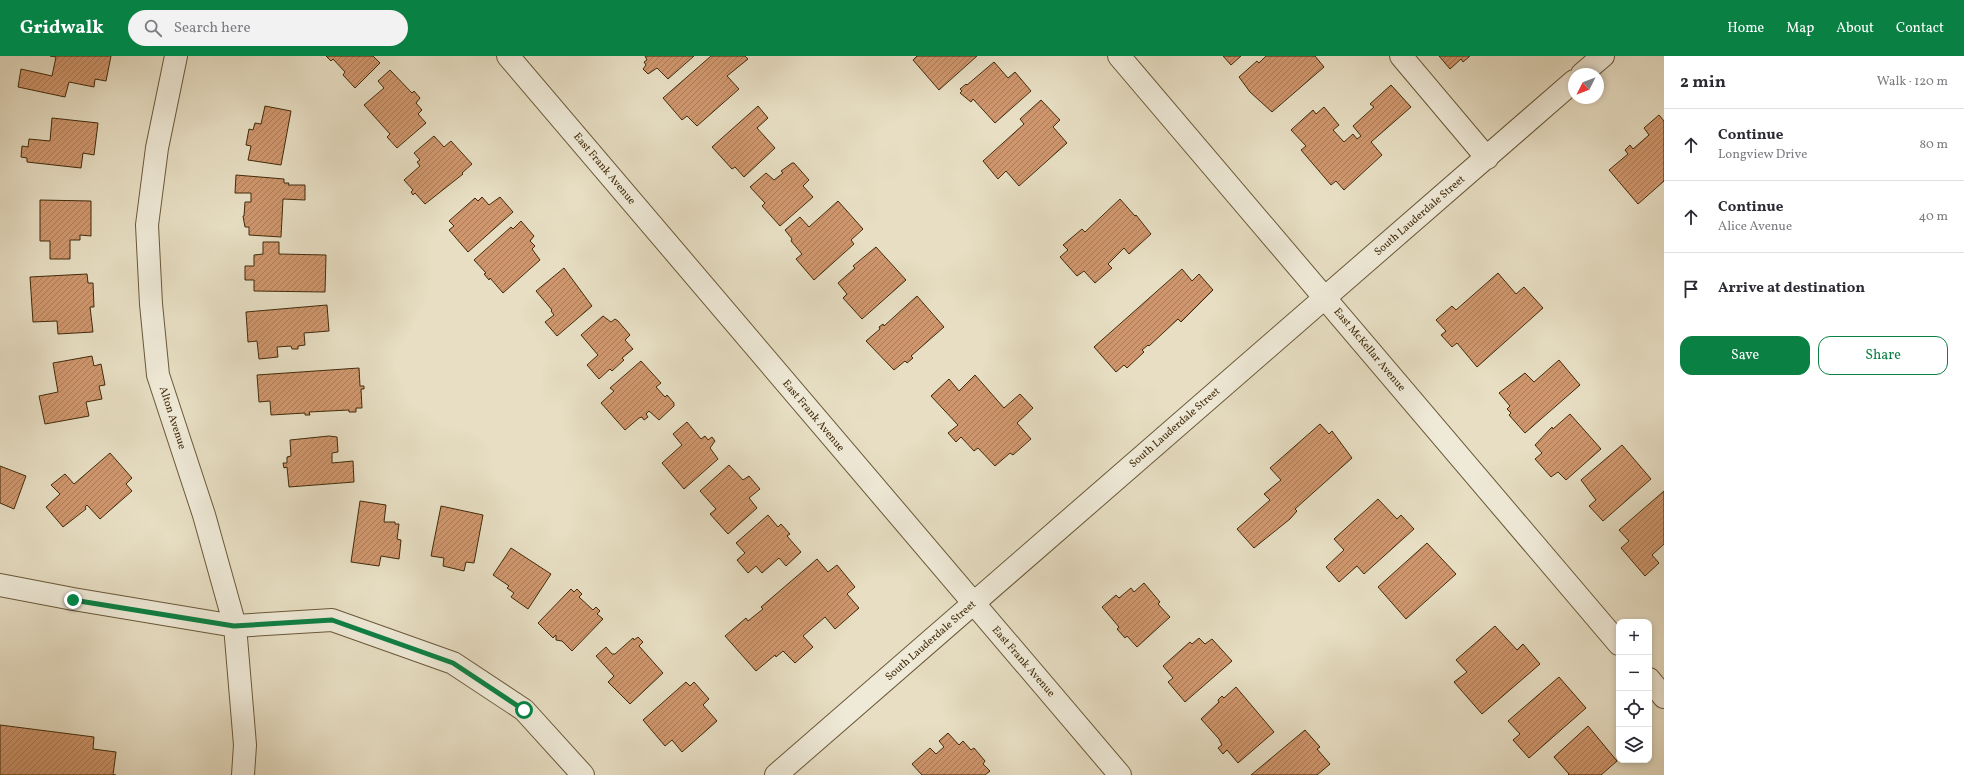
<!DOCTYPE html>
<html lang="en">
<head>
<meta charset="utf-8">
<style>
  :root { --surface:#fff; --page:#f2f2f3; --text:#2b2b33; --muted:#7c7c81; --line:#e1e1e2; --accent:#0b8043 }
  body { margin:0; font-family:Vollkorn,serif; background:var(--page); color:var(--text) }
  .controls { position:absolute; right:12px; bottom:12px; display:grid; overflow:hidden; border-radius:8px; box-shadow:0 2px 6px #0003 }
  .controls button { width:36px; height:36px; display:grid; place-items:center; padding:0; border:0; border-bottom:1px solid var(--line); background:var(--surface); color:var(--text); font:20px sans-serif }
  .compass { position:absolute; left:1568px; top:12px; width:36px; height:36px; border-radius:50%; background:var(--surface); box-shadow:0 2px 6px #0003; rotate:228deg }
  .stop { position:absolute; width:12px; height:12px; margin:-9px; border:3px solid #0b8043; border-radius:50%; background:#fff }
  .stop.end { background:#0b8043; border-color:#fff; box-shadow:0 1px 4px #0008 }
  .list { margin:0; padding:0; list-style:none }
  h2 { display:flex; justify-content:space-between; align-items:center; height:52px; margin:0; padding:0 16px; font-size:17px }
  h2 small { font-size:13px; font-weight:400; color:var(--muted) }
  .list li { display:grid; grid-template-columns:26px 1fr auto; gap:12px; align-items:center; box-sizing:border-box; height:72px; padding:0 16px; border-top:1px solid var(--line) }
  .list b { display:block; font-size:15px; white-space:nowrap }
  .list p { margin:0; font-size:13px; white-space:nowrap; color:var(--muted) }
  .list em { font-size:13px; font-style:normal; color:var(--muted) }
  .actions { display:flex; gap:8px; padding:12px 16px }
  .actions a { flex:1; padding:9px 0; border:1px solid var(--accent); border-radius:12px; text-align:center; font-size:14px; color:var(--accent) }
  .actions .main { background:var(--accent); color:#fff }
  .icon { flex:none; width:22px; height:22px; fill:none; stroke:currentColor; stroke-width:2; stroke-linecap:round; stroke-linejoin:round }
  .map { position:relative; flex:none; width:1664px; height:719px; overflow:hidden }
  header { display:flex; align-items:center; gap:24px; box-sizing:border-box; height:56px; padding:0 20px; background:var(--accent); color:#fff }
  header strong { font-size:19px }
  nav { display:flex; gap:22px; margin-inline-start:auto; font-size:14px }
  .search { width:280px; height:36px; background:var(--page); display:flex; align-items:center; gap:10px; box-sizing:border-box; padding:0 14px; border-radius:22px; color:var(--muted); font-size:15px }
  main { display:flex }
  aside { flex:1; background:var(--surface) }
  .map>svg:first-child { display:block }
</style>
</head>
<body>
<header>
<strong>Gridwalk</strong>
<div class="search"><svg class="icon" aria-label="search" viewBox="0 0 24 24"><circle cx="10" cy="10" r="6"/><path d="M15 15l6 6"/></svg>Search here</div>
<nav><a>Home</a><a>Map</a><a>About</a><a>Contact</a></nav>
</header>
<main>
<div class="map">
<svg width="1664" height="719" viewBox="0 0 1664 719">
  <defs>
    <pattern id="building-hatch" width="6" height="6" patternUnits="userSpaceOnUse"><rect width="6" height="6" fill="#cf966d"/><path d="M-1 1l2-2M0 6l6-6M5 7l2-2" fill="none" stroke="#aa7b58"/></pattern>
  </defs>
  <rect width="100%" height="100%" fill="#e7dec3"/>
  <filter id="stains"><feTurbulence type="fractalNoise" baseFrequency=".005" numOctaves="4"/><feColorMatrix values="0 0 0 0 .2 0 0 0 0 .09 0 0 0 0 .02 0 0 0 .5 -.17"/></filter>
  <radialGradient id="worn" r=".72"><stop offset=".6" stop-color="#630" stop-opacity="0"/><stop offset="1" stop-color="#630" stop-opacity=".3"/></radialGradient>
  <!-- building -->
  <path fill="url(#building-hatch)" stroke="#412b0a" d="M50,0H111L106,25L95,23L94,31L69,26L65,41L18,31L21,13L52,20L56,1Z
    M326,0H373L380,7L355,32L343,19L345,16L333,3L331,5Z
    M645,0H694L668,23L657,12L648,18L643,13L646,9L644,6L647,4Z
    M711,0H745L748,3L727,20L739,33L697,70L687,60L682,64L663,42Z
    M917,0H977L939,34L913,4Z
    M1223,0H1241L1231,9Z
    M1266,0H1315L1324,11L1272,56L1250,36L1239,21L1257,5L1259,7Z
    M1439,0H1470L1463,6L1461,3L1450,13Z
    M994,6L1008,22L1015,16L1031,35L995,67L973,43L971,46L960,37L962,35L960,33L966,28L967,29Z
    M390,14L412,37L414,35L420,42L416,47L422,54L418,58L426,67L397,92L387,81L390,78L364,49L384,32L378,25Z
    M1391,29L1411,51L1371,86L1382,99L1344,134L1336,125L1331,129L1301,94L1306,90L1291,74L1313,54L1316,58L1324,51L1339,69L1333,74L1344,86L1353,78L1357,83L1361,80L1353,70L1374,51L1370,48Z
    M1041,44L1060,64L1053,71L1067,87L1019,130L1006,115L998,123L983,105L1024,68L1020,63Z
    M265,50L291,55L281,109L248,104L251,90L246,89L249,73L253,74L255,67L261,68Z
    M758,50L768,62L757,72L775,92L744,121L735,111L732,113L712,91Z
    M1659,59L1664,65V125L1638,148L1609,114L1628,98L1625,94L1630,89L1633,93L1649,79L1644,72Z
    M52,62L98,67L94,99L83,97L81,112L27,106V102L21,101L22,90L28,91L29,83L50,85Z
    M434,80L444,91L451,85L472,108L462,117L463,118L425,148L415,137L413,139L411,136L413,134L404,124L420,110L417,106L420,104L414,97Z
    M792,107H794L809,124L803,130L813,141L780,170L762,150L765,147L750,131L766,117L774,124L783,117L781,115Z
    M236,119L284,123V127H289L288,129H305V144L283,143L281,181L249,179V171H245L243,160H244L245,146H251V137H235Z
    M482,141L489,149L500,141L513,156L468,196L449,174L454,170L449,165L475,142L478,145Z
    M1120,143L1135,160L1136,159L1151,178L1129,198L1124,192L1108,208L1112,212L1095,227L1084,215L1077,220L1060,201L1068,194L1063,189L1082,173L1085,176Z
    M40,144L91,145V180L80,179V184H70V203H50V185H40Z
    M838,145L863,173L851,184L854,188L814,224L796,203L802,198L791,185L792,183L785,174L800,161L809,171Z
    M521,165L534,180L530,185L535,190L532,193L540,204L503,237L490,222L489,224L484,218L486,217L474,204L511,171L513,173Z
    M263,186H279V198L326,199L325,236L254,235V224H245V210H254V199L263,198Z
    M876,191L906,224L862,263L843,242L847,238L838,227L855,212L853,210Z
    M564,212L592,250L557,280L545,266L554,259L551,255L552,254L536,235Z
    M1182,213L1192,225L1199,218L1213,234L1181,266L1178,263L1149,290L1148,289L1142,294L1144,296L1127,312L1124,309L1116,316L1094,291Z
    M1498,217L1516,238L1524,231L1543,252L1477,311L1457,287L1452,291L1441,279L1446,275L1436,264L1452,250L1456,254Z
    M87,218L88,227H93L94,251H90L93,276L58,278L57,265L33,266L30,221Z
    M917,240L944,271L911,300L913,302L907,307L905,305L894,314L866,285L880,273L879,271L883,268L884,270Z
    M327,249L329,275L304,277L305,289L298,290V293H292L291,290L277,291L278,301L259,303L257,285L248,286L246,256Z
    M603,260L611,266L615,263L618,265L630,279L625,284L633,293L622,302L624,304L612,315L610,313L599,323L587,309L598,299L581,279Z
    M92,300L94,310L101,308L105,329L99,330L102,343L86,346L89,360L45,368L39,340L58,336L53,307Z
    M1559,304L1580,329L1525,377L1509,359L1511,357L1507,353L1510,350L1499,337L1525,317L1534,326Z
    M641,305L661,327L656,331L665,341L667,339L674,347V350L659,364L649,355L646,358L648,361L644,364L642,361L639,362L625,374L601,347L614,335L610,332Z
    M359,312L360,330H364V333H361L362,352H356V356H349V354L309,356L310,359H305V357L271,359L270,345L259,346L257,319Z
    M975,319L1004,352L1020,338L1033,352L1017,367L1031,383L1013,399L1010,397L995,410L978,392L974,395L961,381L956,386L948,377L958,369L931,340L949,323L959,335Z
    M1570,358L1601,393L1566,424L1558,416L1551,421L1535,403L1542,397L1535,389L1552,371L1553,373Z
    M687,366L701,383L705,380L708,384L712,381L715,385L710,392L718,403L684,433L662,407L682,389L673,378Z
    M1320,368L1329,378L1332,375L1352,402L1295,453L1297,455L1290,463L1254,492L1237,473L1270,444L1264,438L1281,424L1270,412Z
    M329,380L337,381L338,396L332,397V407L353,405L354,426L289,431L287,411L284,412L283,407H287V401L291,400L290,384Z
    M1622,389L1651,423L1603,465L1589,450L1596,444L1581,424Z
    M110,397L132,422L126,428L132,435L100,463L87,449L85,451L86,453L63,471L46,451L60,438L51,429L65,418L74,428Z
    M729,409L743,424L749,420L760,433L749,442L757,452L728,478L710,458L716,453L700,435Z
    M0,410L26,420L14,453L0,447Z
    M1664,435V488L1652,499L1659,507L1645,520L1621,492L1629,485L1619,474Z
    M1378,443L1397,463L1401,459L1414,473L1364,518L1357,510L1339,526L1326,511L1344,494L1334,483Z
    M360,445L386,449L384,466H395V468H399L397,483L401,484L399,503L381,500L379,510L351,506Z
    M441,450L483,459L474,507L466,506L464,515L443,510L444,502L431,500Z
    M768,459L778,471L781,468L790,478L787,480L801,496L786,510L779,502L762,517L756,510L748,517L737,504L745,497L736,487Z
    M1427,487L1456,518L1406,563L1378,531Z
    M511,492L551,518L528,553L511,541L514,537L507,532L509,530L493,519Z
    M817,503L828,516L837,509L855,531L847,538L859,552L835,573L825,561L803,580L813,591L795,607L783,595L776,601L775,599L756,615L725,580L746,562L748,565L763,553L761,551Z
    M1144,527L1160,546L1158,548L1170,561L1137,591L1127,580L1125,582L1117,573L1119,571L1102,551L1116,539L1119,542L1131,532L1134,536Z
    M571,533L574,536L577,533L582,538L579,541L593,554L596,551L600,555L597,558L603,563L572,595L562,585L556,584V579L553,582L538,567Z
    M1495,570L1517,594L1523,588L1540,608L1482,658L1454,626L1467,616L1456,604Z
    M638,581L643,586L639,590L663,617L630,648L608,626L614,620L596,600L606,591L612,598H615L633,582L634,584Z
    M1199,582L1205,588L1212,583L1232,605L1185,646L1168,626L1173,622L1163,610L1190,586L1192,588Z
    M1559,621L1586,652L1529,702L1513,684L1520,678L1508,665Z
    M686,626L690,630L694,626L709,643L703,649L717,665L682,696L672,684L665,690L643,664Z
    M1236,631L1274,676L1238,707L1227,694L1223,698L1218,692L1222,689L1219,683L1201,663L1219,646L1218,644L1222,640L1224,642Z
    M0,669L94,681L93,693L116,696L113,719H116H0Z
    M1588,670L1617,705L1601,719H1568L1569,718L1554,701Z
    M1305,674L1320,691L1317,693L1330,708L1317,719H1251Z
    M948,677L959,689L963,685L971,694L974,692L985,705L983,708L990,715L985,719H922L912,708L930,692L936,698L944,691L939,685Z"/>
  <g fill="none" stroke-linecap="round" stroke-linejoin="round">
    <!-- minor casing -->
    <g stroke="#6a5838" stroke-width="24">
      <path id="minor" d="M176,0L157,92L147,169L151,248L158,319L204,459L235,570L245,689L243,719
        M508,0L1120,719
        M1119,0L1619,588
        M1401,0L1487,102
        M1582,18L1603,0
        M0,529L73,543L235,570L332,564L453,607L524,654L583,719
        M1649,623L1664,641
        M776,719L1574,25"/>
    </g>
    <!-- minor -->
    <use href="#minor" stroke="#efead8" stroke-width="22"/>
  </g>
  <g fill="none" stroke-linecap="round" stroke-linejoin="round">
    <!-- route -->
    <path stroke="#0b8043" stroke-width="5" d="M73,544L234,570L332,564L453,607L524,654"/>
  </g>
  <g text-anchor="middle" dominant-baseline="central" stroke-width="3" stroke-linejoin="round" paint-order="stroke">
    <!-- street labels -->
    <g font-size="11" fill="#412b0a" stroke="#efead8">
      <text transform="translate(604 113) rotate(50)">East Frank Avenue</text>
      <text transform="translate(1420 160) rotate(-41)">South Lauderdale Street</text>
      <text transform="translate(1369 294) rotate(50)">East McKellar Avenue</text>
      <text transform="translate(813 360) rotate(50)">East Frank Avenue</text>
      <text transform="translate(172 362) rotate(72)">Alton Avenue</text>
      <text transform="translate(1175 372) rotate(-41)">South Lauderdale Street</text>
      <text transform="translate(931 585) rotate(-41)">South Lauderdale Street</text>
      <text transform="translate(1023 606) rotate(49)">East Frank Avenue</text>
    </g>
  </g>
  <rect width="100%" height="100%" filter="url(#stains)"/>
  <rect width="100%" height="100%" fill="url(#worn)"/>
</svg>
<div class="controls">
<button>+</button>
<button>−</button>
<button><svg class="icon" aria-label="locate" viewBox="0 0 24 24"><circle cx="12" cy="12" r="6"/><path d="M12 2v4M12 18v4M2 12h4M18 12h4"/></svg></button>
<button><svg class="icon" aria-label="layers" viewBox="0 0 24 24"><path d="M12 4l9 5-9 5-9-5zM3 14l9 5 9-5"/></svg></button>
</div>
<svg class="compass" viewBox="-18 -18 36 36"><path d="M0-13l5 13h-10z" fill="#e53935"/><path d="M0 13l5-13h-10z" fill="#7c7c81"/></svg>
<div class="stop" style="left:524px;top:654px"></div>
<div class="stop end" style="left:73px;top:544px"></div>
</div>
<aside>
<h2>2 min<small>Walk · 120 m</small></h2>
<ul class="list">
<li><svg class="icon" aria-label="ahead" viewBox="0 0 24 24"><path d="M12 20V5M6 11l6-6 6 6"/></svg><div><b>Continue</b><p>Longview Drive</p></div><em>80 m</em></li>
<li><svg class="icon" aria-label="ahead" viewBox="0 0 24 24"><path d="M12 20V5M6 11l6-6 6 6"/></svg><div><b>Continue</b><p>Alice Avenue</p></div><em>40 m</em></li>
<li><svg class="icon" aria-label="arrive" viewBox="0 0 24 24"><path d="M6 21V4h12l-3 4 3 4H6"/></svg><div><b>Arrive at destination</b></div></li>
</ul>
<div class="actions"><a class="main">Save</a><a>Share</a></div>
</aside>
</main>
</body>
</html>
